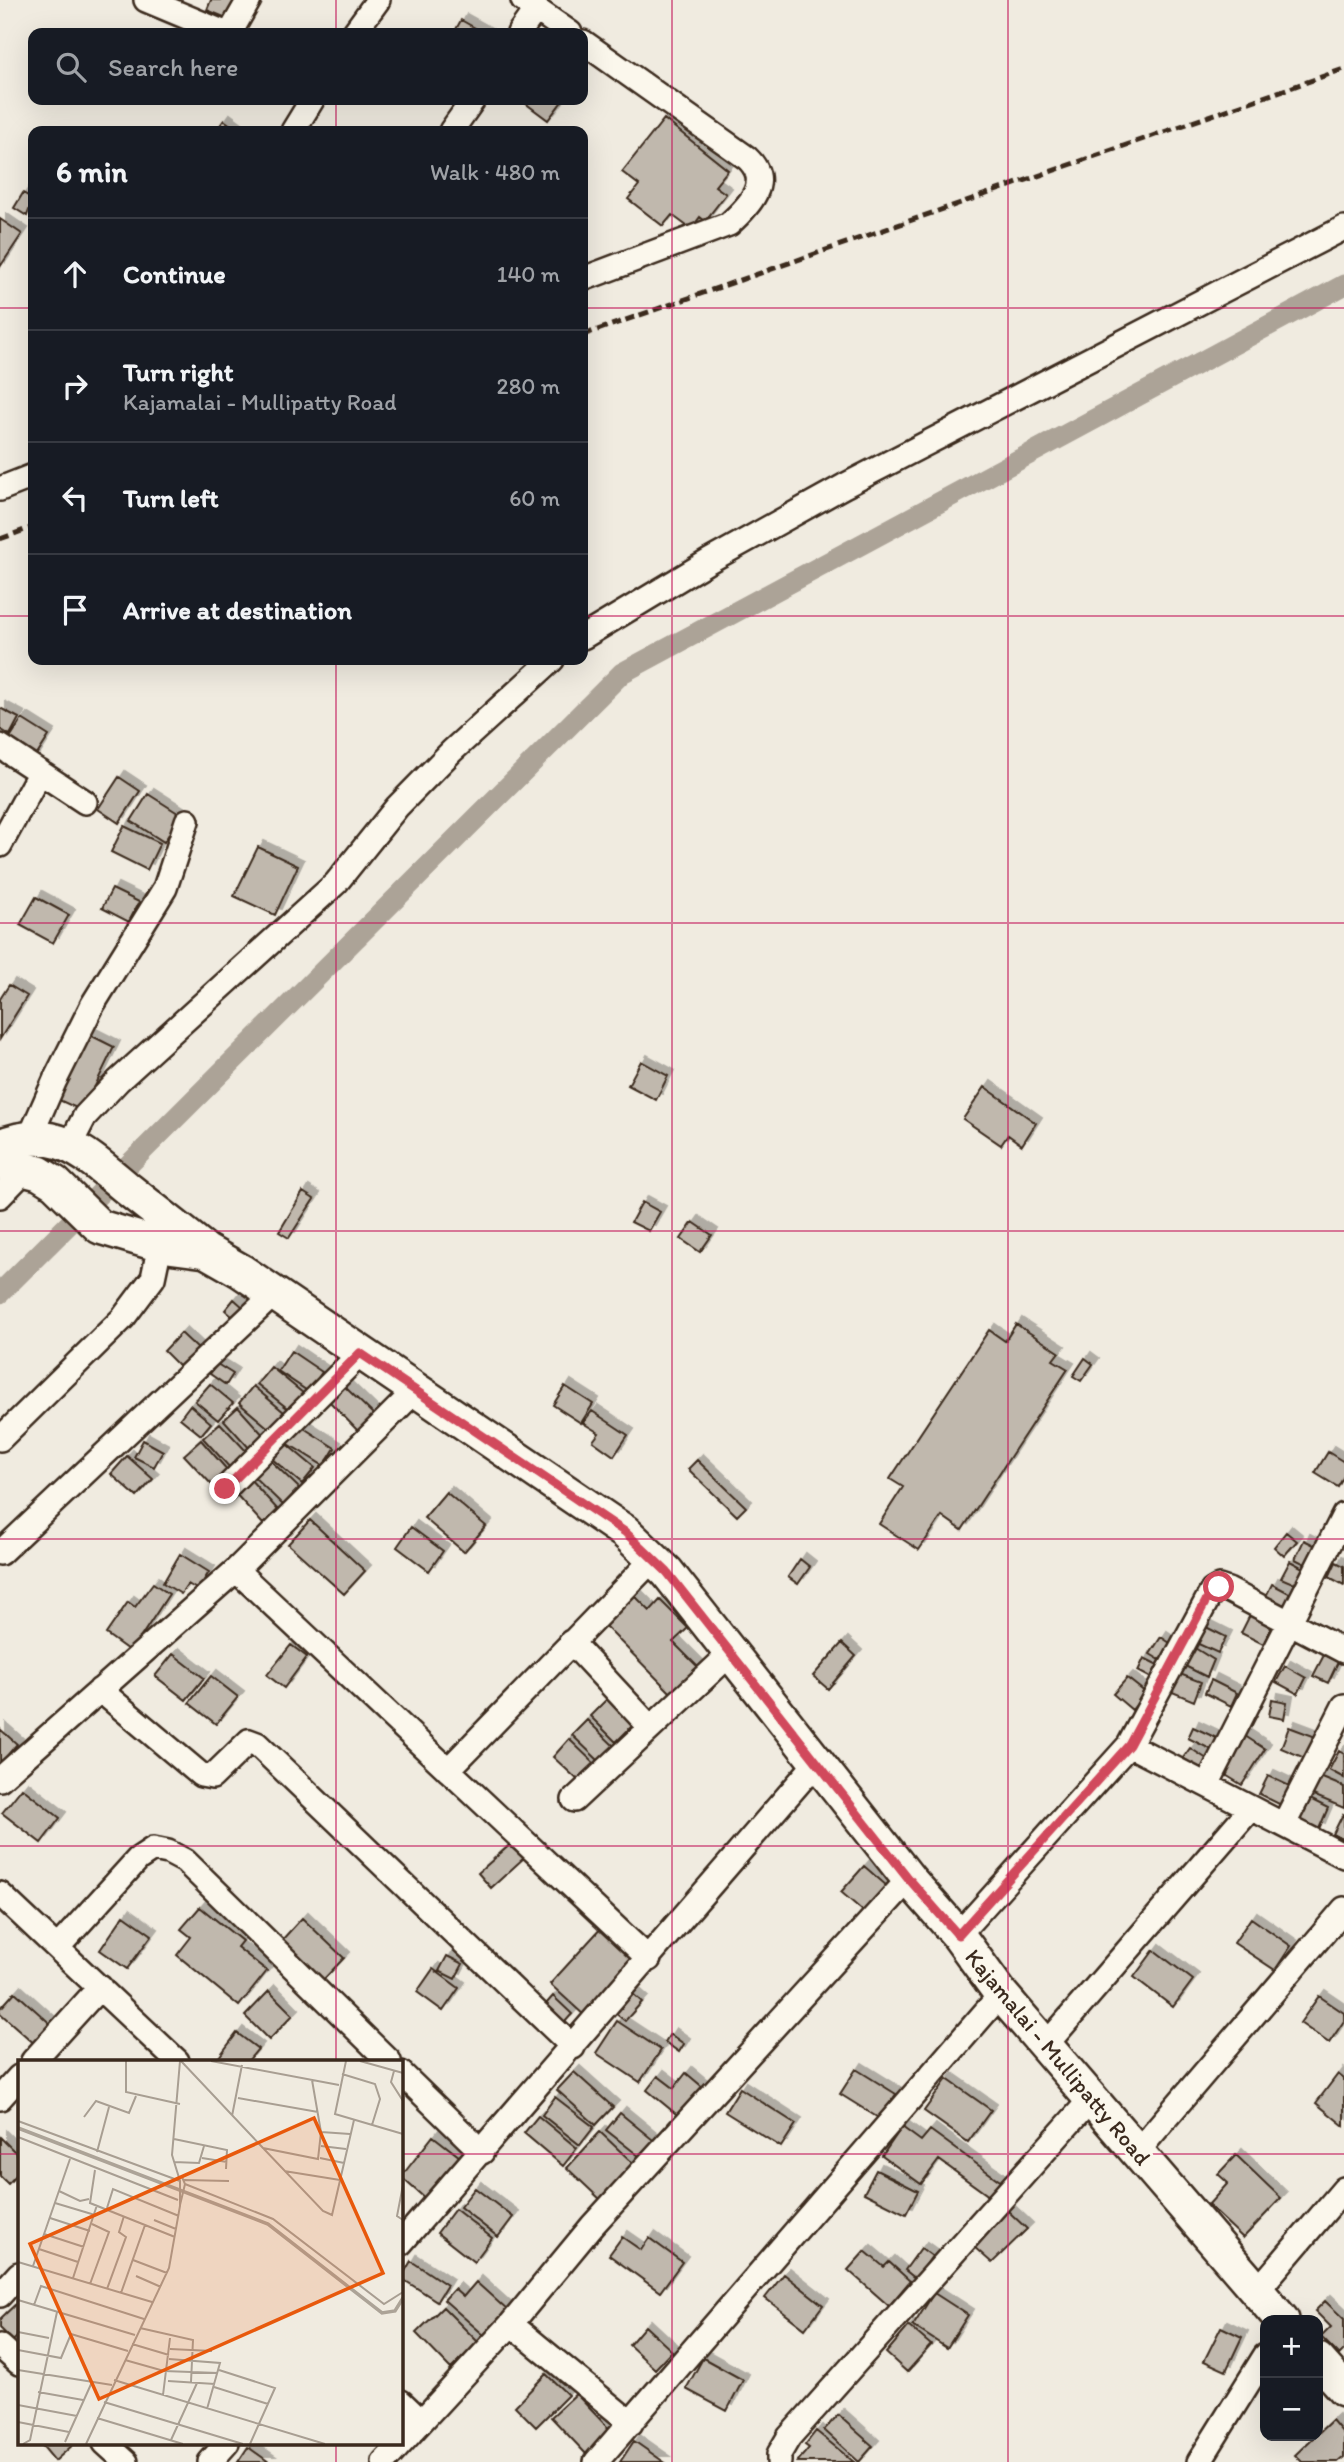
<!DOCTYPE html>
<html lang="en">
<head>
<meta charset="utf-8">
<style>
  :root { --surface:#171b24; --page:#20242c; --text:#f1f3f6; --muted:#9ea1a6; --line:#363941 }
  body { margin:0; font-family:Itim,sans-serif; background:var(--page); color:var(--text) }
  .controls { position:absolute; right:21px; bottom:21px; display:grid; overflow:hidden; border-radius:14px; box-shadow:0 7px 28px #0002 }
  .controls button { width:63px; height:63px; display:grid; place-items:center; padding:0; border:0; border-bottom:2px solid var(--line); background:var(--surface); color:var(--text); font:35px sans-serif }
  .stop { position:absolute; width:21px; height:21px; margin:-16px; border:5px solid #d1495b; border-radius:50%; background:#fff }
  .stop.end { background:#d1495b; border-color:#fff; box-shadow:0 2px 7px #0008 }
  .list { margin:0; padding:0; list-style:none }
  h2 { display:flex; justify-content:space-between; align-items:center; height:91px; margin:0; padding:0 28px; font-size:30px }
  h2 small { font-size:23px; font-weight:400; color:var(--muted) }
  .list li { display:grid; grid-template-columns:46px 1fr auto; gap:21px; align-items:center; box-sizing:border-box; height:112px; padding:0 28px; border-top:2px solid var(--line) }
  .list b { display:block; font-size:26px; white-space:nowrap }
  .list p { margin:0; font-size:23px; white-space:nowrap; color:var(--muted) }
  .list em { font-size:23px; font-style:normal; color:var(--muted) }
  .icon { flex:none; width:38px; height:38px; fill:none; stroke:currentColor; stroke-width:2; stroke-linecap:round; stroke-linejoin:round }
  .map { position:relative; flex:none; width:1344px; height:2462px; overflow:hidden }
  .search { position:absolute; background:var(--surface); box-shadow:0 7px 28px #0002; left:28px; top:28px; width:560px; height:77px; display:flex; align-items:center; gap:18px; box-sizing:border-box; padding:0 24px; border-radius:14px; color:var(--muted); font-size:26px }
  .panel { position:absolute; background:var(--surface); box-shadow:0 7px 28px #0002; left:28px; top:126px; width:560px; height:539px; border-radius:14px }
  .map>svg:first-child { display:block }
</style>
</head>
<body>
<div class="map">
<svg width="1344" height="2462" viewBox="0 0 1344 2462">
  <defs>
    <filter id="shadow"><feDropShadow dx="6" dy="-6" stdDeviation="0" flood-color="#0004"/></filter>
  </defs>
  <rect width="100%" height="100%" fill="#f0ebe0"/>
  <filter id="ink" filterUnits="userSpaceOnUse"><feTurbulence type="fractalNoise" baseFrequency=".0143" numOctaves="2"/><feDisplacementMap in="SourceGraphic" scale="14" xChannelSelector="R" yChannelSelector="G"/><feConvolveMatrix kernelMatrix="1 2 1 2 8 2 1 2 1" color-interpolation-filters="sRGB"/></filter>
  <g filter="url(#ink)">
    <g fill="none" stroke-linecap="round" stroke-linejoin="round">
      <!-- canal -->
      <path stroke="#aca397" stroke-width="21" d="M0,1293L622,673L1344,285"/>
    </g>
    <!-- building -->
    <path fill="#c0b8ad" stroke="#3b2a1e" stroke-width="2" filter="url(#shadow)" d="M211,0H236L229,19L207,10Z
      M461,20L484,33H454Z
      M521,100H563L548,120Z
      M664,119L728,170L715,186L726,194L705,221L700,217L691,229L672,215L663,226L628,199L639,185L622,172Z
      M224,120L239,131H216Z
      M23,193L33,199L27,216L14,208Z
      M0,219L22,234L0,267Z
      M0,708L19,718L10,735L0,729Z
      M22,719L49,736L33,761L6,744Z
      M119,777L140,791L119,823L98,809Z
      M148,794L181,815L164,842L131,821Z
      M124,826L160,843L147,870L111,852Z
      M258,847L298,866L275,915L234,896Z
      M112,889L139,902L129,922L102,908Z
      M36,897L69,915L53,943L20,925Z
      M9,985L27,996L0,1039V999Z
      M90,1035L114,1047L83,1111L59,1100Z
      M641,1061L668,1076L656,1100L628,1085Z
      M985,1087L1036,1123L1022,1145L1008,1135L1001,1145L963,1119Z
      M303,1192L314,1199L289,1238L279,1232Z
      M642,1202L660,1212L649,1231L631,1222Z
      M693,1222L712,1235L700,1252L681,1239Z
      M234,1299L243,1307L234,1318L225,1310Z
      M1016,1324L1059,1352L1053,1360L1068,1369L962,1530L942,1516L919,1550L879,1524L903,1487L890,1479L989,1330L1005,1341Z
      M181,1333L199,1350L181,1368L164,1351Z
      M291,1351L322,1372L309,1392L278,1371Z
      M1085,1358L1093,1364L1081,1381L1073,1376Z
      M217,1364L233,1374L226,1385L210,1374Z
      M271,1367L304,1394L291,1411L257,1384Z
      M210,1384L233,1403L218,1420L195,1401Z
      M343,1385L374,1415L358,1431L328,1400Z
      M253,1386L285,1413L271,1430L239,1403Z
      M565,1386L593,1404L581,1423L553,1405Z
      M190,1405L211,1423L201,1435L180,1418Z
      M238,1407L265,1437L251,1450L224,1420Z
      M592,1411L628,1435L614,1456L593,1441L599,1433L583,1423Z
      M220,1423L248,1453L231,1469L203,1438Z
      M299,1425L335,1448L324,1466L287,1443Z
      M143,1440L163,1451L154,1467L134,1457Z
      M201,1440L229,1472L213,1486L184,1455Z
      M284,1442L315,1468L302,1484L271,1458Z
      M1328,1452L1344,1462V1476L1338,1487L1315,1473Z
      M127,1456L153,1479L137,1497L111,1474Z
      M267,1457L299,1488L283,1505L251,1474Z
      M697,1460L746,1507L737,1516L688,1469Z
      M249,1478L278,1510L263,1524L234,1492Z
      M446,1492L486,1526L464,1552L424,1518Z
      M310,1520L365,1571L344,1594L288,1544Z
      M411,1527L443,1551L429,1571L397,1547Z
      M1286,1532L1297,1541L1284,1556L1274,1547Z
      M1304,1540L1316,1546L1307,1565L1295,1559Z
      M180,1554L209,1572L198,1590L188,1584L181,1594L163,1583Z
      M800,1559L810,1567L798,1584L788,1577Z
      M1290,1561L1305,1569L1297,1585L1281,1578Z
      M1336,1562L1344,1566V1585L1329,1577Z
      M153,1583L169,1594L131,1652L106,1634L128,1602L135,1607Z
      M1272,1584L1291,1594L1282,1612L1263,1602Z
      M634,1595L650,1611L660,1600L688,1628L673,1642L703,1672L677,1699L604,1625Z
      M1253,1609L1275,1620L1263,1644L1241,1633Z
      M1202,1625L1226,1637L1218,1653L1194,1642Z
      M1161,1637L1176,1647L1165,1663L1150,1654Z
      M842,1643L856,1656L828,1689L813,1676Z
      M291,1645L307,1657L284,1688L267,1675Z
      M1190,1645L1214,1660L1207,1677L1181,1664Z
      M173,1654L204,1678L186,1700L155,1676Z
      M1324,1655L1338,1662L1328,1683L1313,1676Z
      M1144,1658L1158,1665L1151,1678L1138,1671Z
      M1285,1666L1306,1678L1298,1694L1276,1682Z
      M1172,1671L1201,1682L1194,1701L1165,1689Z
      M211,1676L238,1697L216,1724L189,1703Z
      M1127,1678L1146,1693L1132,1710L1113,1694Z
      M1211,1680L1237,1693L1231,1706L1205,1693Z
      M607,1699L633,1725L616,1742L590,1716Z
      M1272,1699L1287,1702L1284,1719L1269,1716Z
      M587,1720L614,1746L599,1761L572,1735Z
      M1193,1727L1221,1740L1216,1752L1188,1738Z
      M1289,1727L1316,1737L1307,1759L1281,1748Z
      M0,1729L17,1744L0,1764Z
      M1242,1734L1265,1749L1242,1785L1219,1771Z
      M569,1739L595,1764L579,1781L553,1757Z
      M1190,1748L1207,1759L1201,1770L1183,1758Z
      M1339,1751L1344,1754V1778L1329,1770Z
      M1268,1776L1294,1788L1285,1807L1259,1794Z
      M1320,1777L1344,1787V1808L1313,1795Z
      M22,1788L60,1818L41,1843L2,1813Z
      M1306,1797L1328,1808L1319,1829L1296,1818Z
      M1343,1814L1344,1815V1840L1333,1834Z
      M512,1843L525,1857L491,1888L478,1873Z
      M864,1866L887,1886L864,1912L841,1892Z
      M200,1907L242,1941L237,1947L267,1971L239,2006L177,1955L191,1937L181,1929Z
      M124,1915L152,1935L127,1969L100,1950Z
      M302,1918L344,1958L323,1980L281,1941Z
      M1251,1918L1291,1946L1275,1970L1234,1943Z
      M603,1926L637,1958L585,2016L550,1984Z
      M1154,1950L1193,1980L1173,2007L1134,1977Z
      M447,1956L463,1964L455,1979L439,1971Z
      M433,1969L459,1988L443,2011L417,1992Z
      M269,1991L293,2015L269,2040L245,2016Z
      M15,1992L54,2027L37,2046L0,2013V2009Z
      M633,1994L642,2002L625,2021L615,2013Z
      M553,1996L572,2014L565,2022L546,2004Z
      M1319,1996L1344,2013V2021L1329,2043L1300,2023Z
      M617,2021L661,2050L640,2082L596,2053Z
      M237,2033L258,2049L248,2061H216Z
      M670,2034L684,2044L679,2052L665,2042Z
      M856,2069L896,2094L880,2119L840,2094Z
      M574,2072L613,2107L596,2125L557,2090Z
      M686,2073L705,2089L681,2118L647,2090L658,2076L674,2088Z
      M1338,2074L1344,2079V2126L1316,2103Z
      M947,2079L991,2110L968,2142L924,2111Z
      M740,2088L796,2124L781,2147L725,2112Z
      M555,2097L594,2127L580,2145L542,2115Z
      M620,2113L658,2144L644,2160L606,2130Z
      M538,2116L577,2148L563,2166L524,2133Z
      M902,2127L921,2141L930,2130L1000,2181L989,2196L939,2160L921,2184L882,2156Z
      M600,2132L635,2165L602,2201L567,2168Z
      M433,2136L460,2157L427,2200L401,2177Z
      M0,2137L19,2156V2172L8,2184L0,2176Z
      M1236,2155L1281,2198L1243,2238L1208,2205L1228,2183L1218,2174Z
      M876,2170L918,2191L906,2214L864,2193Z
      M475,2188L513,2217L498,2237L460,2207Z
      M455,2209L492,2238L474,2262L437,2233Z
      M1007,2210L1027,2229L992,2263L974,2247Z
      M622,2237L641,2250L649,2238L682,2262L660,2292L609,2255Z
      M921,2248L932,2256L916,2279L905,2270Z
      M865,2251L884,2267L889,2262L910,2281L889,2306L848,2270Z
      M411,2261L447,2285L437,2301L401,2278Z
      M784,2274L823,2305L805,2329L765,2298Z
      M476,2282L507,2310L485,2336L444,2300L454,2289L463,2297Z
      M934,2293L968,2315L947,2348L913,2326Z
      M1325,2301L1344,2319V2350L1339,2355L1321,2337L1331,2327L1315,2311Z
      M18,2302L19,2335L13,2341L0,2328V2319Z
      M443,2307L478,2342L451,2369L416,2333Z
      M645,2326L672,2351L655,2369L629,2345Z
      M909,2326L931,2345L907,2372L886,2353Z
      M1221,2327L1242,2337L1226,2371L1204,2361Z
      M703,2358L743,2380L727,2411L686,2389Z
      M546,2374L568,2395L536,2427L515,2406Z
      M576,2394L613,2433L588,2456L551,2417Z
      M838,2415L873,2446L859,2462L824,2430Z
      M1332,2420L1344,2434V2457L1338,2462H1302L1295,2455Z
      M816,2431L854,2462H797L809,2448L805,2445Z
      M634,2441L664,2462H620Z
      M40,2443H75L55,2461Z
      M248,2447L269,2462H238Z"/>
    <g fill="none" stroke-linecap="round" stroke-linejoin="round">
      <!-- minor casing -->
      <g stroke="#3b2a1e" stroke-width="28">
        <path id="minor" d="M146,0L225,33
          M523,0L570,33
          M230,33L249,0
          M354,33L378,0
          M519,33L536,9
          M583,42L747,158C773,182 749,206 729,224L583,279
          M293,131L312,100
          M451,131L473,100
          M0,489L33,476
          M583,637L709,561L844,486L1344,228
          M0,746L85,802
          M0,845L40,772
          M30,1137L55,1080L93,1004L165,888L187,821
          M70,1145L85,1116L118,1081L336,883L397,807L452,751L552,660
          M0,1196L26,1169
          M0,1439L123,1318L153,1278L160,1245
          M225,1489L361,1353
          M0,1553L274,1294
          M236,1570L649,1959
          M571,1642L651,1728
          M100,1690L201,1775L212,1777L249,1741L257,1744L573,2047
          M1129,1745L1344,1856
          M448,1770L653,1559
          M0,1779L236,1570L416,1390
          M1207,1785L1344,1515
          M574,1800L731,1653
          M1284,1824L1344,1706
          M0,1894L177,2061
          M958,1935L1129,1745L1212,1591L1219,1587L1228,1590L1344,1651
          M58,1947L138,1859L153,1849L168,1852L185,1861L389,2061
          M1045,2046L1251,1808
          M33,2061L100,1987
          M401,2073L482,2152
          M0,2098L19,2077
          M1137,2152L1344,1909
          M401,2243L817,1762
          M1257,2291L1344,2189
          M0,2295L19,2274
          M511,2324L631,2423
          M0,2346L19,2363
          M401,2402L421,2421
          M105,2443L126,2462
          M210,2462L227,2443
          M384,2462L511,2324L592,2226L909,1879
          M596,2462L1001,1994
          M779,2462V2454L789,2437L1091,2099
          M1199,2462L1265,2356"/>
      </g>
      <!-- secondary casing -->
      <g stroke="#3b2a1e" stroke-width="38">
        <path id="secondary" d="M0,1146C56,1122 89,1157 129,1190C154,1210 180,1230 206,1251
          M0,1163L39,1173L55,1183L100,1227L160,1245L206,1251L241,1271L625,1532L667,1572L909,1879L958,1935L1001,1994L1282,2320
          M1318,2360L1344,2389"/>
      </g>
      <!-- minor -->
      <use href="#minor" stroke="#fbf7ec" stroke-width="23"/>
      <!-- secondary -->
      <use href="#secondary" stroke="#fbf7ec" stroke-width="33"/>
      <!-- rail -->
      <path stroke="#3b2a1e" stroke-width="5" stroke-dasharray="10 5" stroke-linecap="butt" d="M583,335L1344,69
        M0,539L33,527"/>
    </g>
  </g>
  <g fill="none" stroke-linecap="round" stroke-linejoin="round" filter="url(#ink)">
    <!-- route -->
    <path stroke="#d1495b" stroke-width="9" d="M225,1489L360,1353L625,1532L667,1572L909,1879L958,1935L1129,1745L1206,1601L1219,1587"/>
  </g>
  <!-- grid -->
  <path fill="none" stroke="#c2185b" stroke-width="2" stroke-opacity="0.55" d="M336,0V33M672,0V2462M1008,0V2462M336,100V131M0,308H33M583,308H1344M0,616H33M583,616H1344M336,660V2061M0,923H1344M0,1231H1344M0,1539H1344M0,1846H1344M0,2154H19M401,2154H1344M336,2443V2462"/>
  <g text-anchor="middle" dominant-baseline="central" stroke-width="6" stroke-linejoin="round" paint-order="stroke">
    <!-- street labels -->
    <g font-size="23" fill="#3b2a1e" stroke="#fbf7ec">
      <text transform="translate(1058 2057) rotate(50)">Kajamalai - Mullipatty Road</text>
    </g>
  </g>
  <!-- overview -->
  <g transform="translate(18 2060)">
    <rect width="385" height="385" fill="#f0ebe0"/>
    <path fill="none" stroke="#aca397" stroke-width="3.5" d="M0,68L250,164L364,253L377,251L385,238"/>
    <path fill="none" stroke="#a89e92" stroke-width="2" d="M108,1V32L162,44M163,1L245,88L300,99L303,72L294,20M193,1L321,25M328,1L317,54L385,74M342,1L385,13M376,11L373,22L385,41M324,14L357,24L362,39L354,65M220,38L300,52M214,56L224,5M66,57L78,41L111,53L118,36M0,61L162,121M303,72L332,74M0,77L160,140M156,79L209,90L208,109M303,86L328,89M245,88L305,151L314,155L336,60M79,92L91,47M184,98L209,102M302,98L326,103M156,102L181,103L186,86M77,110L72,143L157,177M266,111L322,120M166,120L211,121M167,124L255,159L366,244L385,232M385,125L379,156L385,160M41,131L62,141L71,139M37,143L77,155M162,145L167,124L164,117M89,148L95,129L161,156M32,158L72,171M136,160L158,169M26,174L66,187M21,189L60,202M115,200L149,213M0,202L134,242M15,206L52,99M118,216L143,227M55,218L79,145M72,224L91,172L74,164M89,229L108,177L101,172L106,156M103,233L127,165M0,240L117,275M16,245L23,226L126,259M122,268L175,280L173,322M0,272L31,278M114,284L151,295M152,289L194,291M0,290L43,298L53,274L110,291M151,299L202,303L189,349M107,300L146,311L200,313M0,310L94,325M201,310L257,328L232,384M96,320L307,384M150,321L197,324M196,327L250,344M20,332L65,340M145,335L152,278M86,342L225,384M0,345L59,356M79,358L165,384M0,362L51,372M153,380L179,323M47,382L74,322M5,384L12,380L39,252M68,384L151,208L162,146V121L154,95L162,1"/>
    <path fill="#e8590c" fill-opacity="0.15" stroke="#e8590c" stroke-width="3.5" d="M296,58L365,213L81,339L12,184Z"/>
    <rect width="385" height="385" fill="none" stroke="#3b2a1e" stroke-width="3.5"/>
  </g>
</svg>
<div class="controls">
<button>+</button>
<button>−</button>
</div>
<div class="stop" style="left:1219px;top:1587px"></div>
<div class="stop end" style="left:225px;top:1489px"></div>
<div class="search"><svg class="icon" aria-label="search" viewBox="0 0 24 24"><circle cx="10" cy="10" r="6"/><path d="M15 15l6 6"/></svg>Search here</div>
<section class="panel">
<h2>6 min<small>Walk · 480 m</small></h2>
<ul class="list">
<li><svg class="icon" aria-label="ahead" viewBox="0 0 24 24"><path d="M12 20V5M6 11l6-6 6 6"/></svg><div><b>Continue</b></div><em>140 m</em></li>
<li><svg class="icon" aria-label="right" viewBox="0 0 24 24"><path d="M7 20v-9h11M14 6l5 5-5 5"/></svg><div><b>Turn right</b><p>Kajamalai - Mullipatty Road</p></div><em>280 m</em></li>
<li><svg class="icon" aria-label="left" viewBox="0 0 24 24"><path d="M17 20v-9H6M10 6l-5 5 5 5"/></svg><div><b>Turn left</b></div><em>60 m</em></li>
<li><svg class="icon" aria-label="arrive" viewBox="0 0 24 24"><path d="M6 21V4h12l-3 4 3 4H6"/></svg><div><b>Arrive at destination</b></div></li>
</ul>
</section>
</div>
</body>
</html>
